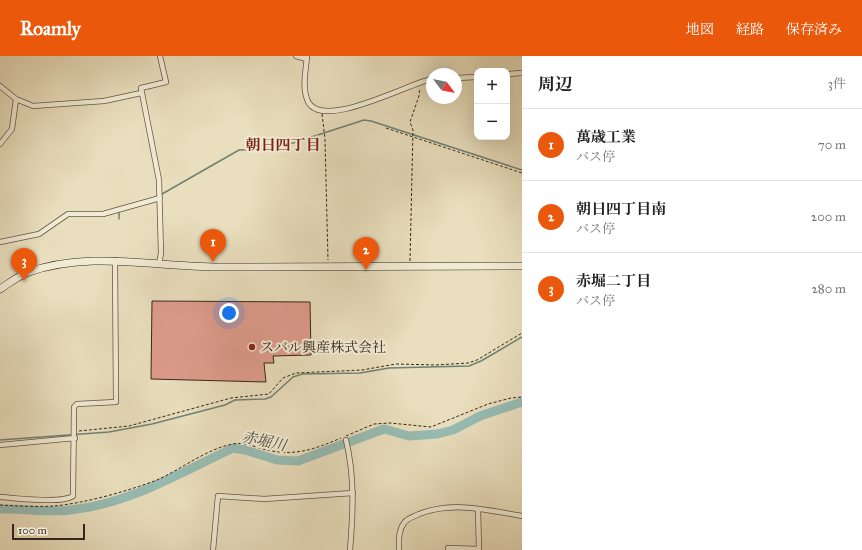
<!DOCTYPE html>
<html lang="ja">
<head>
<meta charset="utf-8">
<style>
  :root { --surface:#fff; --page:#f2f2f2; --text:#222; --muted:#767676; --line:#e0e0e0; --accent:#ea580c }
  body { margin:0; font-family:"IM FELL Great Primer","Noto Serif JP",serif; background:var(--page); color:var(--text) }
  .controls { position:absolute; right:12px; top:12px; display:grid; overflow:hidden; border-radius:8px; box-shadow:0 4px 16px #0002 }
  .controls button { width:36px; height:36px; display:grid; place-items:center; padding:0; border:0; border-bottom:1px solid var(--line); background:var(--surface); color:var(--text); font:20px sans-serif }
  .compass { position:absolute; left:426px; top:12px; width:36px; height:36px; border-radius:50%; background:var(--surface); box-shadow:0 4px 16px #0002; rotate:122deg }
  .scale { position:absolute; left:12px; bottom:10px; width:73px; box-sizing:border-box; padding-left:4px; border:2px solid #35281b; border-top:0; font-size:11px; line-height:14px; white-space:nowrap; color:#35281b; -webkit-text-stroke:3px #f1ead4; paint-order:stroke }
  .you { position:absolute; left:229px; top:257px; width:14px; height:14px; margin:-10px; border:3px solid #fff; border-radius:50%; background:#1a73e8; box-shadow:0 0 0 6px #1a73e833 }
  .badge { display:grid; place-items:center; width:26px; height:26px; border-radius:50%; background:var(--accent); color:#fff; font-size:13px; font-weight:700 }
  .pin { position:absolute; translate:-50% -33px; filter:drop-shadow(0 1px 2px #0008) }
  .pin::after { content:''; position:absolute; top:21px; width:14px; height:12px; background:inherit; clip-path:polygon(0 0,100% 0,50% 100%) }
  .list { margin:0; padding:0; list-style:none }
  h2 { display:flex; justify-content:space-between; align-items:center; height:52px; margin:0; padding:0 16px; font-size:17px }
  h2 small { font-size:13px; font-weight:400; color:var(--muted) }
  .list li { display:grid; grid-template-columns:26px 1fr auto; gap:12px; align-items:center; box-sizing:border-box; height:72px; padding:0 16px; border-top:1px solid var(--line) }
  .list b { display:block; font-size:15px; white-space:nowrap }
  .list p { margin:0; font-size:13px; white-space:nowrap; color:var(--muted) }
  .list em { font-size:13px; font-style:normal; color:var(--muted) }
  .map { position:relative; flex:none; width:522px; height:494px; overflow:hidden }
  header { display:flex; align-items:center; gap:24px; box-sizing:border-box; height:56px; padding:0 20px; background:var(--accent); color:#fff }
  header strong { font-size:19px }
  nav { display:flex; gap:22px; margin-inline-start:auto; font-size:14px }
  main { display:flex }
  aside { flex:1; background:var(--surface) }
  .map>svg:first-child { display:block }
</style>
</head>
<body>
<header>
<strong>Roamly</strong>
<nav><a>地図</a><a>経路</a><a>保存済み</a></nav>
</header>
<main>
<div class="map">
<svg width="522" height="494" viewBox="0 0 522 494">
  <rect width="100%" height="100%" fill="#e9debd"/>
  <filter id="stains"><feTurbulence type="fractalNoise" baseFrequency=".005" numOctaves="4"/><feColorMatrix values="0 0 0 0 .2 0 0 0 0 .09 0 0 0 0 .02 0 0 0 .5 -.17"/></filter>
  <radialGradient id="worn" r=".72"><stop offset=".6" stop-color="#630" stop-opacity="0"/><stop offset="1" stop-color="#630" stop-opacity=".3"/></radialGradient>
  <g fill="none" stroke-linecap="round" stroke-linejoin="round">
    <!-- stream -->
    <path stroke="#708176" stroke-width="1.5" d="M153,142L162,138L239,94L264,93L293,87L364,64L371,65L522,114
      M119,155V163
      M0,384L109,376L152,368L225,349L235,344L265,343L271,341L293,321L302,318L360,317L389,312L469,310L481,305L522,281"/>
    <!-- river -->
    <path stroke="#97bcb3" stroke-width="9" d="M0,453C23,452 47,457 70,454C129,448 180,417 233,392L245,394L277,404L298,405L384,373L409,380L437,378L453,374L480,360L522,346"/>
  </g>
  <!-- building -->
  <path fill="#de9c8c" stroke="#35281b" d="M152,245L310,246L311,299L273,300L274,307H264L266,326L151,323Z"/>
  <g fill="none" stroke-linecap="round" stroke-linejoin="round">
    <!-- street casing -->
    <g stroke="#625644" stroke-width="6">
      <path id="street" d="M296,0L307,3
        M307,0C306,14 302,30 307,43C318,78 411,26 432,23
        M507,18L522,17
        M456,22L477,21
        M0,30L16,43L33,50L104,45L141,37
        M0,88L12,73L16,43
        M0,186L39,178L68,158H103L160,142
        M159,208L161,197L159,124L141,32L166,26L160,0
        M346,384C355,421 353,457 350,494
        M0,389L75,382
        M0,441C16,442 62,448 73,440L74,351L77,348L116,346L115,204
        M478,453L479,494
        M213,494L218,440L264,443L353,437
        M399,494C399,485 398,475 404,467C407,462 414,461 419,458C453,445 487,454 522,460
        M448,494V492L479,493"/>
    </g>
    <!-- secondary casing -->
    <g stroke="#35281b" stroke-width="8">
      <path id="secondary" d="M0,233C8,228 17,221 26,217C89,194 154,211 219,211C320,210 421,211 522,210"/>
    </g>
    <!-- path -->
    <path stroke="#35281b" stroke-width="1" stroke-dasharray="3 2" stroke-linecap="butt" d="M322,58L325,83L328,204
      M386,72L522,117
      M410,205L413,74L410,66L419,40L420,32
      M79,375L129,370L231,342L269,338L283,322L296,317L362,314L396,308L436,309L468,307L477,304L522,277
      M346,380L374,368L390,367L431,371L488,348L511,342L522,341
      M0,449C18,450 37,451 54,450C86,447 128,435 157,424C182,413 206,393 233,388C244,386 252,390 263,393C293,401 313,394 341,382"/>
    <!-- street -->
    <use href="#street" stroke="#f1ead4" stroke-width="4.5"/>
    <!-- secondary -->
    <use href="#secondary" stroke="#f1ead4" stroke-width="7"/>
  </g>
  <!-- markers -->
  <circle fill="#8f2418" stroke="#f1ead4" stroke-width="1.5" cx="252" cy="291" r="4"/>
  <g text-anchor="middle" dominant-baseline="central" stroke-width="4" stroke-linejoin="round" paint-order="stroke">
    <!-- poi labels -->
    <g font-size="14" fill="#35281b" stroke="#f1ead4" text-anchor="start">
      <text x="260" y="291">スバル興産株式会社</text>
    </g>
    <!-- neighbourhood labels -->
    <g font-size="15" font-weight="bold" fill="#7a1f14" stroke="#f1ead4">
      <text x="283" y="89">朝日四丁目</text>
    </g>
    <!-- water labels -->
    <g font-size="15" font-style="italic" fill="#4e4d41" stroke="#f1ead4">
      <text transform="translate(264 385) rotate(12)">赤堀川</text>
    </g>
  </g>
  <rect width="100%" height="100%" filter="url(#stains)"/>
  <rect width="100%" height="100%" fill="url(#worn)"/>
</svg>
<div class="controls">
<button>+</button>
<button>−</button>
</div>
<svg class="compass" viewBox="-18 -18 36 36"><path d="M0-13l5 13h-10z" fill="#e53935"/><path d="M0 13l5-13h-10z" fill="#767676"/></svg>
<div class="scale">100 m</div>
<div class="you"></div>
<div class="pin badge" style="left:213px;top:206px">1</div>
<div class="pin badge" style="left:366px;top:214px">2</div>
<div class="pin badge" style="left:24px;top:225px">3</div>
</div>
<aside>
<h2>周辺<small>3件</small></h2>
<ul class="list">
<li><span class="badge">1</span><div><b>萬歳工業</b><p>バス停</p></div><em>70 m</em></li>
<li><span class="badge">2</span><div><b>朝日四丁目南</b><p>バス停</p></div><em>200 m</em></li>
<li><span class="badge">3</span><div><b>赤堀二丁目</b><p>バス停</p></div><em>280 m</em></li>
</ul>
</aside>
</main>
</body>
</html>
